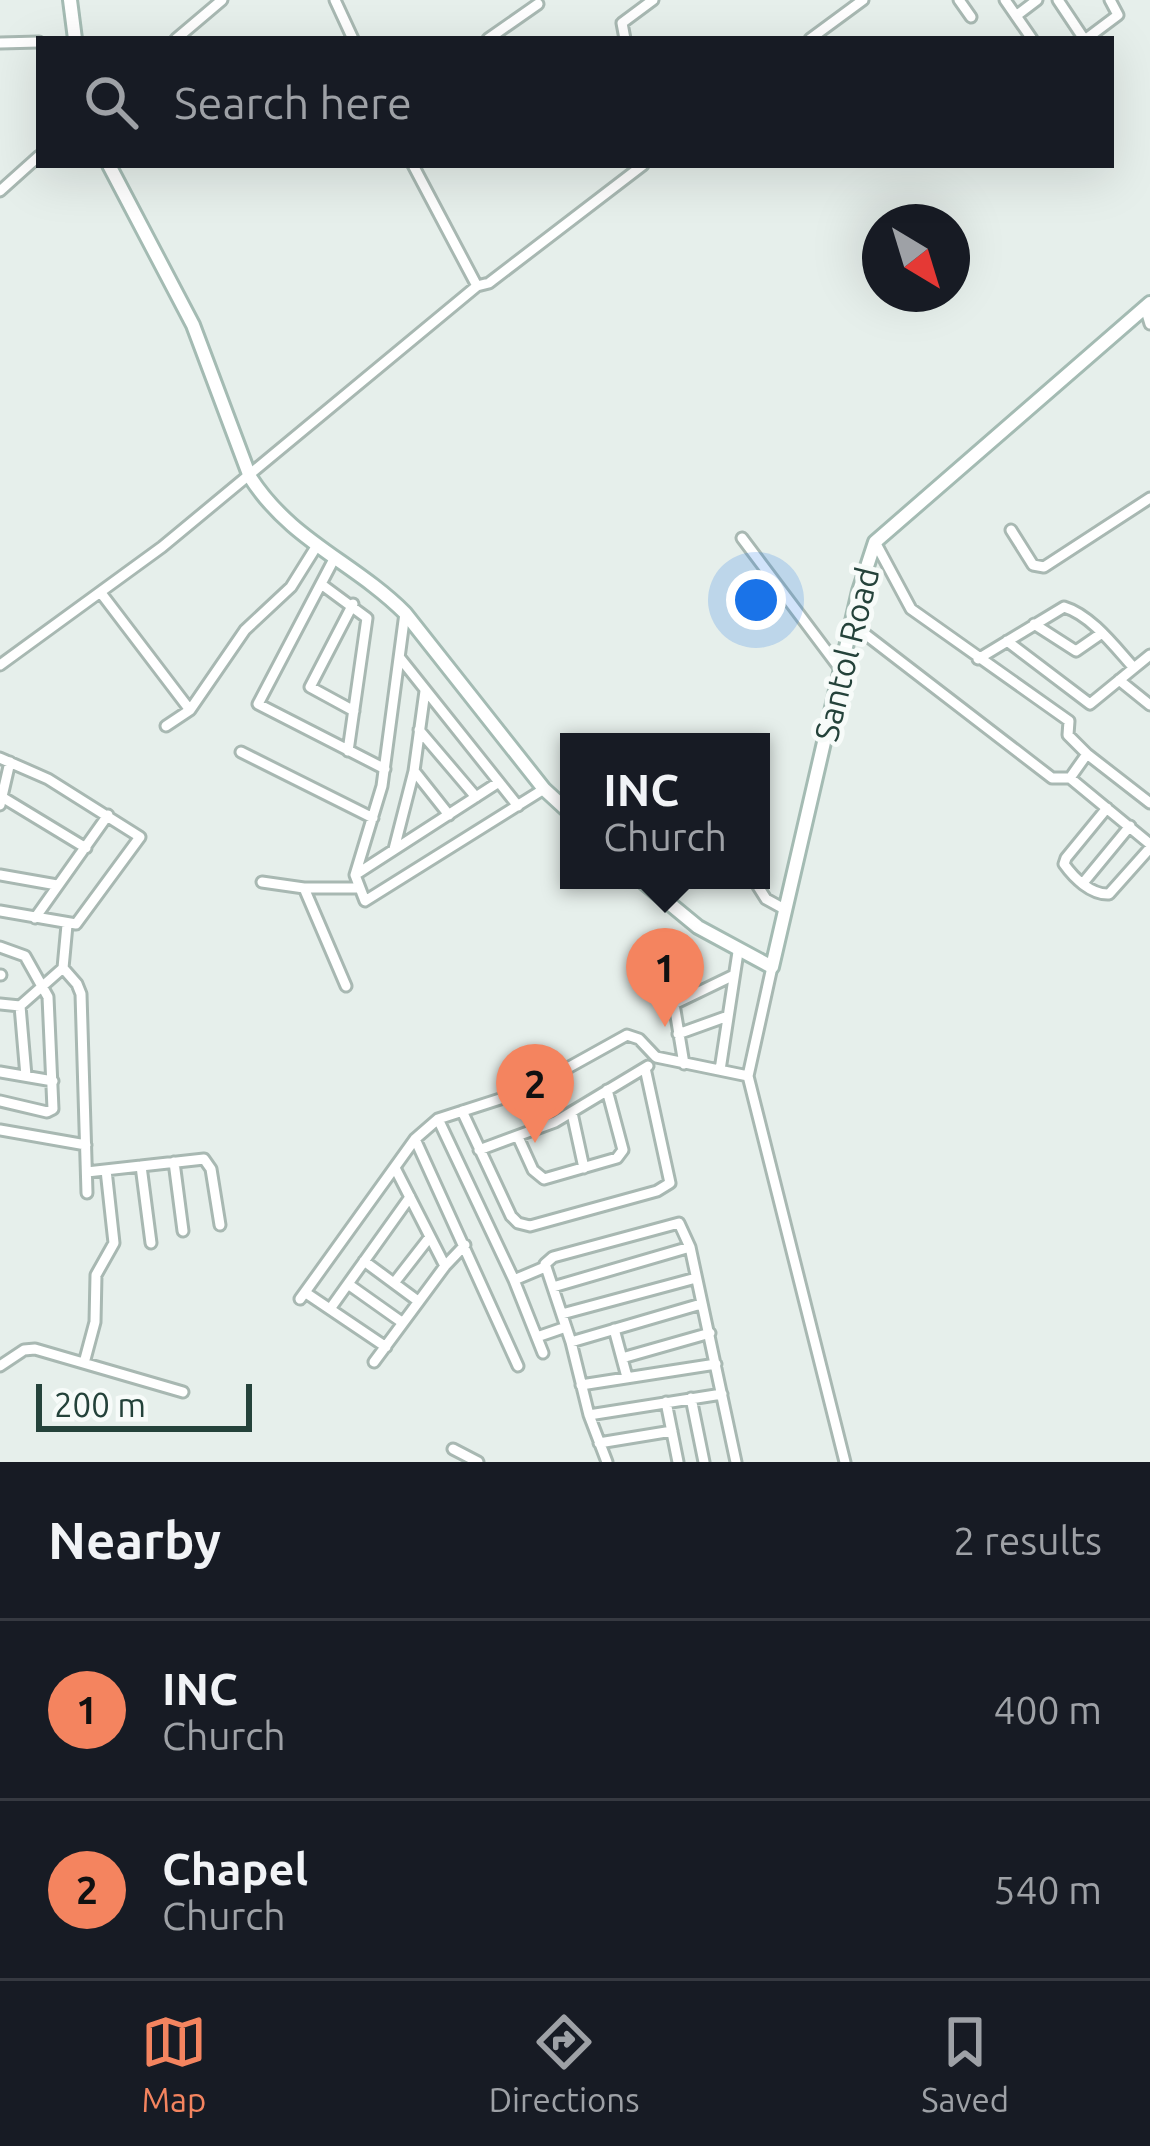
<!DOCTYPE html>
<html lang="en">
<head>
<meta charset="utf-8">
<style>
  :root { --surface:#171b24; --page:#242831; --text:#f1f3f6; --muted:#9ea1a6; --line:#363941; --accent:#f4845f }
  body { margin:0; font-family:Ubuntu,sans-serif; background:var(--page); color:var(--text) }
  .compass { position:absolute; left:862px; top:204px; width:108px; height:108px; border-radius:50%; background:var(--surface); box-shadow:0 12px 48px #0002; rotate:142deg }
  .scale { position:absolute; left:36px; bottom:30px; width:216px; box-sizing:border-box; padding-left:12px; border:6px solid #24423a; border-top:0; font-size:33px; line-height:42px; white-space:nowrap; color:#24423a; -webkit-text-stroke:9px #f7fbf9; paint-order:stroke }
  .you { position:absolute; left:756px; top:600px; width:42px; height:42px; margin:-30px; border:9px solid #fff; border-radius:50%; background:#1a73e8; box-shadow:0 0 0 18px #1a73e833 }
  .badge { display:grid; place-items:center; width:78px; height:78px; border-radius:50%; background:var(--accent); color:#111; font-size:39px; font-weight:700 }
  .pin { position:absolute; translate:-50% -99px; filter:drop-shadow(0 3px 6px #0008) }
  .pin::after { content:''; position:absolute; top:63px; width:42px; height:36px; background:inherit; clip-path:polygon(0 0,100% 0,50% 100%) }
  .popup { position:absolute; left:560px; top:733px; width:210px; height:156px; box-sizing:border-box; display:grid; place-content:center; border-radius:0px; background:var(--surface); filter:drop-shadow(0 3px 9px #0005); font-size:39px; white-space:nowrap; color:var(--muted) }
  .popup b { font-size:45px; color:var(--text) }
  .popup::after { content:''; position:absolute; left:50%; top:100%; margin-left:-24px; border:24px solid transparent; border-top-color:var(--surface) }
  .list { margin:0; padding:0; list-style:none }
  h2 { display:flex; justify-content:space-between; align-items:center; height:156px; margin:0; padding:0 48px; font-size:51px }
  h2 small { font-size:39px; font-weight:400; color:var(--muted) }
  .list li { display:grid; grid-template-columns:78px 1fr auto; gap:36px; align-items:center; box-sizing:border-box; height:180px; padding:0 48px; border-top:3px solid var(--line) }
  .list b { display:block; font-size:45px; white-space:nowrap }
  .list p { margin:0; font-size:39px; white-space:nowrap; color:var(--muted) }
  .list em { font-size:39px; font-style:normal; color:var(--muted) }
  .icon { flex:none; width:66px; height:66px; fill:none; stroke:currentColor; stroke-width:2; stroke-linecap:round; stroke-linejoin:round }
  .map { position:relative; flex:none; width:1150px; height:1462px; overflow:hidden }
  .search { position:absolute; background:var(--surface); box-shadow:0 12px 48px #0002; left:36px; right:36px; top:36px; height:132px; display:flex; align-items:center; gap:30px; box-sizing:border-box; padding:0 42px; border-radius:0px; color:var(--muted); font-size:45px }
  .sheet { height:516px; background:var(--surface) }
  nav { display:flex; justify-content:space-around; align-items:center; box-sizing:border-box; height:168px; border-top:3px solid var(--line); background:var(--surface); font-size:33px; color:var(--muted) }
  nav a { display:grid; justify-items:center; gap:6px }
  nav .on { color:var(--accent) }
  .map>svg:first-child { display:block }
</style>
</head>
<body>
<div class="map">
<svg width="1150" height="1462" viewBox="0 0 1150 1462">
  <rect width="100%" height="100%" fill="#e6efeb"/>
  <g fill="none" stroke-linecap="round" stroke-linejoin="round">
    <!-- street casing -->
    <g stroke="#a8b8b2" stroke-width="15">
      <path id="street" d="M335,0L353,39
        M959,0L971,17
        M1005,0L1032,39
        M1058,0L1084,39
        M1016,16L1037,0
        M176,39L222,0
        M488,39L538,4
        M625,39L622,23L653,0
        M810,39L863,0
        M1086,39L1118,15L1110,0
        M0,43L39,42
        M413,165L477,286L489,283L643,165
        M0,191L39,156
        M1145,307L1150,324
        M1011,530L1033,565L1044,567L1150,498
        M742,538L841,670
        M334,559L258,704L385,769
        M321,584L367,618L348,751
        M101,593L190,710
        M353,604L310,687L354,711
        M405,613L382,786L355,875L365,901L544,789
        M852,624L1052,778H1070L1087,754L1068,735L1069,721L911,609L875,542
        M1034,624L1076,651L1102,633
        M1007,641L1090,704L1134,668
        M400,658L518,806
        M978,659L1064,607C1091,615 1115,647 1134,668L1150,655
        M0,665L162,547L477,286
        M1119,680L1150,705
        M166,726L190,710L245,630L291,587L316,547
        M419,730L476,797
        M241,752L373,818
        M1087,754L1150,803
        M0,758L48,779L140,837L76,924L0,911
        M415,772L449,815
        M1070,778L1150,844
        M2,797L86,848
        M0,805L10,762
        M1107,808L1066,858L1064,864C1074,878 1091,895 1109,894L1150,848
        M394,849L414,771L425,691
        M0,875L57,885
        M355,875L499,782
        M754,880L766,899L786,910
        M262,882L304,888H358
        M1083,883L1130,826
        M304,888L346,986
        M35,918L108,815
        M67,925L63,968L77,984L81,994L87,1193
        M0,947L25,956L48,997L53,1109L47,1112L0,1101
        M772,967L748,1076L845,1462
        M0,975H1
        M0,1004L20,1006L63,968
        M20,1006L26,1076
        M678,1034L728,1016
        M684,1064L674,1004L732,976
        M720,1070L738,952
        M0,1072L53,1081
        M462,1111L511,1216L518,1223L530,1226L657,1191L670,1183L645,1068
        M572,1113L584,1168
        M438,1119L514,1280L543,1353
        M0,1130L86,1145
        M518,1137L533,1170L544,1179L617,1158L623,1150L607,1090
        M415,1139L518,1366
        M479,1150L555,1122L648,1066
        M174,1162L183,1231
        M141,1166L151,1243
        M395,1168L445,1266
        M87,1172L204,1159L211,1169L220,1225
        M364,1261L418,1301
        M514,1280L545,1267
        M394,1283L429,1238
        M348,1284L403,1323
        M553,1287L690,1247
        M306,1293L386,1347
        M300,1299L415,1139L438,1119L528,1090L627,1035L639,1039L656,1057L748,1076
        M330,1309L410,1197
        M562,1314L696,1278
        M614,1329L627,1377
        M537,1337L566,1327
        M571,1342L701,1304
        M622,1358L710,1333
        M374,1362L445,1266L465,1245
        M84,1363L95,1322L96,1275L114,1243L106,1170
        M0,1366L24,1350L35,1349L183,1392
        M581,1385L716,1364
        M691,1398L704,1462
        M666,1402L678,1462
        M589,1415L722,1394
        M599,1443L672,1431
        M453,1449L478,1462
        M607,1462L589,1415L571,1342L545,1264L553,1257L679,1223L690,1247L736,1462"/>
    </g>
    <!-- secondary casing -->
    <g stroke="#a4bbb3" stroke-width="18">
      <path id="secondary" d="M70,0L75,39
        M109,165L193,325L250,477C291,541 354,562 405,613L544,789L569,812
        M641,880L698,927L772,967L859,591L875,542L1150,303"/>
    </g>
    <!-- street -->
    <use href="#street" stroke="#fff" stroke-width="9"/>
    <!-- secondary -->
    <use href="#secondary" stroke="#fff" stroke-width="12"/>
  </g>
  <g text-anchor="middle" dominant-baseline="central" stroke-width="10" stroke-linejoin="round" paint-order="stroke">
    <!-- street labels -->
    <g font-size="33" fill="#24423a" stroke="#f7fbf9">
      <text transform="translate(846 654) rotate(-76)">Santol Road</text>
    </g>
  </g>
</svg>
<svg class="compass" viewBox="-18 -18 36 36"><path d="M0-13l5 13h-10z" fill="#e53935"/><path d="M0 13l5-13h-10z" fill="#9ea1a6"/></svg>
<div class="scale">200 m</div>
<div class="you"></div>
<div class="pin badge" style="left:665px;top:1027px">1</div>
<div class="popup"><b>INC</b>Church</div>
<div class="pin badge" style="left:535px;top:1143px">2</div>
<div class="search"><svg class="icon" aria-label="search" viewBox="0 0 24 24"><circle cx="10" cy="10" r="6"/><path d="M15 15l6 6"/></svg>Search here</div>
</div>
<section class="sheet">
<h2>Nearby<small>2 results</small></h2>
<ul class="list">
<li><span class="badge">1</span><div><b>INC</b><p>Church</p></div><em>400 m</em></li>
<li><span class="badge">2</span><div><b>Chapel</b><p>Church</p></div><em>540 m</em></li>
</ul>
</section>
<nav>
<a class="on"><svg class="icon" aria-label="map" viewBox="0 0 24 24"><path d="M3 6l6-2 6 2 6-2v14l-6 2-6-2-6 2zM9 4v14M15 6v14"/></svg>Map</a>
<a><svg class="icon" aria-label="directions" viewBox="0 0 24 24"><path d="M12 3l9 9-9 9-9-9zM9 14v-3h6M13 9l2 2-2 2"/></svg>Directions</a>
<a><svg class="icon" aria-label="saved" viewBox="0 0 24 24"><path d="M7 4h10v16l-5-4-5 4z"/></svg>Saved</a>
</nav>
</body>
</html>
